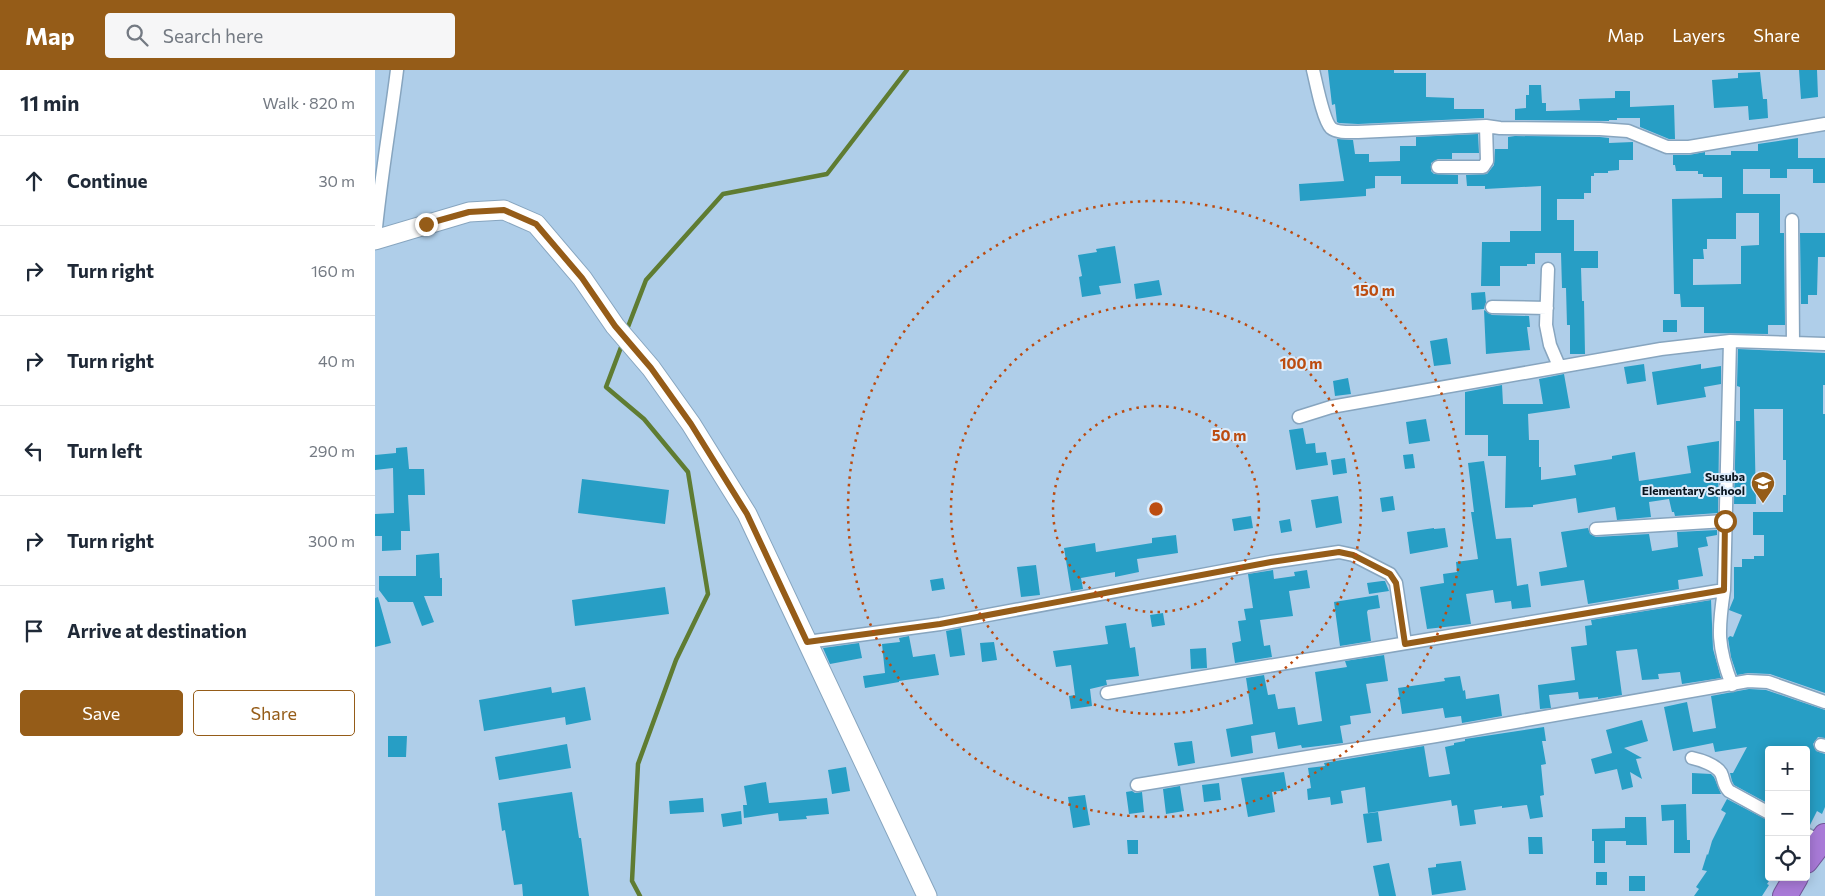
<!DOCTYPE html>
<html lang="en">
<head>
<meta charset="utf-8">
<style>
  :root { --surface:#fff; --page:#f6f6f7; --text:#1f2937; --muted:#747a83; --line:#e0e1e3; --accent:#955c18 }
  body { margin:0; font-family:Commissioner,sans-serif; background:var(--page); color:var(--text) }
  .controls { position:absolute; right:15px; bottom:15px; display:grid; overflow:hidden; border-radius:5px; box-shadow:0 2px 12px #0003 }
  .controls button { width:45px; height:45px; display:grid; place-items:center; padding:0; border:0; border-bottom:1px solid var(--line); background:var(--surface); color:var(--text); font:25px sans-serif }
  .stop { position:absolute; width:15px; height:15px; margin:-11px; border:4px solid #955c18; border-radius:50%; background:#fff }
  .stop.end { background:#955c18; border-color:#fff; box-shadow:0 1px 5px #0008 }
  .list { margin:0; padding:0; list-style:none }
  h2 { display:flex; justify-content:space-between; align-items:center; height:65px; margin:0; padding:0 20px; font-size:21px }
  h2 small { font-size:16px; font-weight:400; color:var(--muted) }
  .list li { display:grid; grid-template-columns:32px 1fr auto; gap:15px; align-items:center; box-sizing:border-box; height:90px; padding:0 20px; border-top:1px solid var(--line) }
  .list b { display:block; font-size:19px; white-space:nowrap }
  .list em { font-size:16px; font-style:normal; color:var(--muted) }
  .actions { display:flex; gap:10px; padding:15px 20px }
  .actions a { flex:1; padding:11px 0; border:1px solid var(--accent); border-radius:5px; text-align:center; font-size:18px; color:var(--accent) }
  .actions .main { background:var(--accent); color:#fff }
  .icon { flex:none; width:28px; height:28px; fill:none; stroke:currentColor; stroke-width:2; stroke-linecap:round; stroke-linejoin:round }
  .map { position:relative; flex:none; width:1450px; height:826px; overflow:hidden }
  header { display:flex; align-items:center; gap:30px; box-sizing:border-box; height:70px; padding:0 25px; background:var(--accent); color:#fff }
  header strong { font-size:24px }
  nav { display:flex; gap:28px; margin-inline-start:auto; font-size:18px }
  .search { width:350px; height:45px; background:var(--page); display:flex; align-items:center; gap:12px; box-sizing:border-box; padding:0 18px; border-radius:5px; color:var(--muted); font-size:19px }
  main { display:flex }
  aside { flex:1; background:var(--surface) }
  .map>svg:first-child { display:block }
</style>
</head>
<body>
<header>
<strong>Map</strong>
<div class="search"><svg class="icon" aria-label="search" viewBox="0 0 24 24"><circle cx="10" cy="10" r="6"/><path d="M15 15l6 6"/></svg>Search here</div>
<nav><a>Map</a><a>Layers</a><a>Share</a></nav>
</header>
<main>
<aside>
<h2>11 min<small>Walk · 820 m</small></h2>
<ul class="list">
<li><svg class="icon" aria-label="ahead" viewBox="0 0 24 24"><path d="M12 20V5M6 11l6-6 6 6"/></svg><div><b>Continue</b></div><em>30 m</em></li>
<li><svg class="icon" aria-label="right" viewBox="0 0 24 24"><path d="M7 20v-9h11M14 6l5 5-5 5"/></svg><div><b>Turn right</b></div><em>160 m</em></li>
<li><svg class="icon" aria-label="right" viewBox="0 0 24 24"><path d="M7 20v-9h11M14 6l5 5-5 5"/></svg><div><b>Turn right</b></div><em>40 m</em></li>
<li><svg class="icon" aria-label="left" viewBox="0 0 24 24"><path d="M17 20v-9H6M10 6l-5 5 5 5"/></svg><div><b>Turn left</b></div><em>290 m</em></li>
<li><svg class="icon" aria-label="right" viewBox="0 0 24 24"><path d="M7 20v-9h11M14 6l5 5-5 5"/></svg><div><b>Turn right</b></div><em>300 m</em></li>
<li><svg class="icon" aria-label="arrive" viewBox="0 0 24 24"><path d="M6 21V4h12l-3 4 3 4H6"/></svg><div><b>Arrive at destination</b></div></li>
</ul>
<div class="actions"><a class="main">Save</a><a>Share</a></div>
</aside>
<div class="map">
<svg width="1450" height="826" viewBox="0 0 1450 826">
  <rect width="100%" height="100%" fill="#afcee9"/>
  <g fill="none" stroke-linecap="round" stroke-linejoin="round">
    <!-- stream -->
    <path stroke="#5f7c32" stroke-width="4.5" d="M251,262L271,210L348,124L452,104L532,0
      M248,272L231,317L269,349L313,402L333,524L301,590L263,694L257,811L265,826"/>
  </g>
  <!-- building -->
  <path fill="#279ec5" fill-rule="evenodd" d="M953,0H1019V3H1051V27L1079,28V39H1109V48L983,54L964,53L962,52L960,34L957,35Z
    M1424,0H1442L1443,27L1426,29Z
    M1385,2L1388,29H1392L1393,48L1374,50L1373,36L1339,38L1337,10L1363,8V3Z
    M1154,15H1166L1167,33H1171V41L1205,40L1204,29L1240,28V21H1255V37L1299,35L1300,69H1294L1265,57V48H1242V50H1234V51L1140,50V39L1151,38V25H1154Z
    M1103,64L1104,83H1077V89H1063L1056,93V101L1059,104L1083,105V114H1026V106H1000V118L991,119V126L925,131L924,114L969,111L962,69L978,70L980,84H994V92L1025,91V76H1041V67Z
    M1140,66L1225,67L1234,68V73L1258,72V90H1244V100L1233,101V103H1219V106H1216V123H1209V129H1182V150H1199V181H1223V198H1206L1207,231H1209L1210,284H1195V255H1192L1191,218H1187L1186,183H1160V194H1152V196H1125V216H1106L1107,172H1135V161H1166V116L1110,119V116H1092L1091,105L1112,104L1119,95L1120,79H1133V67Z
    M1423,68V88H1450V113H1438V99H1412V108H1395V99H1368V124H1405V163H1409L1410,255H1393V264L1329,263V237H1306L1305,224H1299L1297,129L1347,128V107H1328V104H1323V101H1301L1300,95H1298V85H1314L1330,82V85H1356V81H1383V74ZM1361,143H1384V175L1366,176V214L1318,215V189H1329L1328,179H1332V169H1361Z
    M1425,163H1450V187H1443L1442,225H1433V234H1426Z
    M740,176L746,213L724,216L726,224L707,227L704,207L707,206L703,185L722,182L721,179Z
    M784,210L787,225L761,229L759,214Z
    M1110,222L1111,232L1109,239L1097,240L1096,223Z
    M1109,240L1117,245L1154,246L1155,257H1152L1155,280L1111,284Z
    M1288,250H1302V262H1288Z
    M1072,268L1076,294L1059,296L1055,271Z
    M1363,279L1450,283V315H1448V344H1450V623L1395,604L1373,603L1362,605L1356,587L1353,568L1355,566L1358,567L1367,545L1354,540L1359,528V497H1367V489H1379V486H1389V465H1378V442H1408V425H1411V390H1408V339H1379L1381,434H1359L1361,351H1365V317L1362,316Z
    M1269,294L1271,311L1252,314L1249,297Z
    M1326,294V299L1346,296V314L1329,317L1331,327L1282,335L1277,302Z
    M1189,304L1195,338L1153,344L1154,370H1164V397H1166V410L1201,405L1199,395L1237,389V386L1260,382L1264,411L1316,403L1312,376L1344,371L1343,443L1300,446L1299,442H1297L1294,429L1274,432L1276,447L1242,450L1240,437L1203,443L1201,428L1158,435V437L1130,438L1131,386H1113V365H1090V322L1127,315L1128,334H1168L1164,309Z
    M973,308L976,324L960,326L958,311Z
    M1051,349L1055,371L1034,374L1031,352Z
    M928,358L931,374L940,373L941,383L951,382L953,395L921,400L914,360Z
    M32,377L34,399H49L50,425H33L35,461H26V480L7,481V466H0V444L19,443L18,398L0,400V385L21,383V378Z
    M1038,384L1040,398L1030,399L1028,385Z
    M970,388L972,403L958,405L956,390Z
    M1109,391L1121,469L1136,468L1142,516L1153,514L1156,537L1137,539L1136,531L1120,533L1118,520L1091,524L1096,554L1052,559L1045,517L1069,513L1068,504L1082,502L1081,492L1103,489L1096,442H1099L1093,393Z
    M207,409L294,420L290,454L203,443Z
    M963,426L967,453L941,458L936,430Z
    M1018,426L1020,440L1007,442L1005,428Z
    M876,446L878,458L859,461L857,449Z
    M915,449L917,461L906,463L904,451Z
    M1059,458V459L1070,458L1073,477L1035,484L1032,462Z
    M1213,458L1215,464L1221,467L1274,464L1277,481L1303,477L1302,462L1342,460V465L1331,467L1333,476L1323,478L1328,506L1303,510L1304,519L1213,534L1209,510L1166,516L1164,502L1192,497L1186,462Z
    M801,465L803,483L762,489L764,502L740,507V502L706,508L708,519L696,521L689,478L720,473L721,482L777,473V468Z
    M64,483L65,508H67V526H49L59,552L47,556L38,532H13L4,520V506H41V485Z
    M661,495L665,525L646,527L642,497Z
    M898,500L899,509L920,506L919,502L932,500L935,518L914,521L918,546L885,550L889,576L895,575L897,587L860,593L857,573L866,571L863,551L871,550L869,539L878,538L873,504Z
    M568,508L570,519L557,521L555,510Z
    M1007,511H1010L1014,521L994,524L992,513Z
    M290,517L294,544L200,556L197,530Z
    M1003,525L1005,538L993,540L992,542L996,571L965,576L959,532Z
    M3,527L16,573L0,577V528Z
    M1336,530L1338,579L1346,608L1307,614L1305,602L1283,604L1284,609L1267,610L1262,579L1241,581L1247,625L1223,629V627L1204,629L1203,622L1174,625L1176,638L1165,639L1163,615L1200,610L1196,577L1212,575L1210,556L1217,555L1216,550Z
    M788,543L790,555L777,557L775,545Z
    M751,553L755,578L760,577L764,606L731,610L732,615L715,619L717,636L696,639L694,626L700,625L696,595L681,597L678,581L733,574L730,556Z
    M586,558L590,585L575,587L571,561Z
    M534,566L538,587L560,584L564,605L524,611V612L490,618L488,606L510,603L507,574L525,572L524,568Z
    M619,572L622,590L607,592L605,573Z
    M484,573L487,588L455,594L448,578Z
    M831,578L832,598L816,599L815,579Z
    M1009,585L1013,611L991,614L996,643L975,646L976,654L965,656L968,673L927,678L926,675L903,679L900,662L876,666L878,683L856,687L851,659L878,654L871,608L889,605L893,625L900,624L903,639L920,637L923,655L947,651L940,602L972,597L970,591Z
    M1085,606L1088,621L1090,620L1091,629L1124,624L1127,646L1087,653L1086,646L1070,648L1068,638L1027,644L1023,618L1070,611L1069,608Z
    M176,617L177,623L210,617L216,650L191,655L190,647L109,661L104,630Z
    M1374,619L1391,620L1450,640V668L1443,667L1438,674L1441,681L1450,684V737L1447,744L1442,741L1434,757L1431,756V680H1394V734L1359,715L1357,711L1355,703H1358L1372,677L1340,682L1338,673L1298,681L1289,637L1312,632L1318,662L1341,658L1336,626Z
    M1267,650L1273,671L1249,678L1267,688L1261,689L1267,709L1255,702L1258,717L1247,720L1242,699L1220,704L1216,689L1237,683L1231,660Z
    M1169,657L1171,671H1167L1171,694L1166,695L1169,725L1165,726L1168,747L1155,749L1152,735L1127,738V736L1099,740L1101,754L1085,756L1082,735L1077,736L1076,730L993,743L990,717L966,721L968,733L956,735L955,727L933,730L932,719L936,718L933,698L950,696L949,693L1049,676L1054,707L1075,704L1070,677L1079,675V673L1090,671V669Z
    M13,666H32L31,687H13Z
    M817,671L820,693L803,696L799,673Z
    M192,674L196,698L124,710L120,687Z
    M471,697L475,721L457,724L453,700Z
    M909,702L912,720L897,722L900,742L873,747L866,708Z
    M1317,703L1336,704L1339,707L1346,724H1317Z
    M391,712L394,733L452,728L454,744L431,746L432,749L404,751L403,743L369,748L368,735H372L369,716Z
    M844,713L846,730L829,732L827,715Z
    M805,716L809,741L791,744L788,719Z
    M757,721L760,723L767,722L769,742L754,744L751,722Z
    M197,722L204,768H206L214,826H148L147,814L139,815L130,760L127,761L123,733Z
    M710,725L715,755L698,758L693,727Z
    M328,728L329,742L295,744L294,731Z
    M1352,729L1394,751V811L1392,814L1394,815L1387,826H1319L1324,819L1321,817L1332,801L1327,800L1332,784L1333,785L1337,771L1351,743L1346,740Z
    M1311,734L1312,770H1315V783H1299V750L1287,751L1286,735Z
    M366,741L367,754L348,757L346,744Z
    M1003,742L1007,771L992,773L988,744Z
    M1250,747H1271L1272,775H1251V771H1230V793H1219V771H1217V759L1250,758Z
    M1153,767H1167L1168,784H1154Z
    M752,770H763V784H753Z
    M1086,791L1091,820L1057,825L1053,798L1061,797V794Z
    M1014,793L1021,826H1004L998,796Z
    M1221,802H1232V815H1221Z
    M1254,806H1270V821H1254Z"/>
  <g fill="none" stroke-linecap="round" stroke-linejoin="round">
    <!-- street casing -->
    <g stroke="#87a5bf" stroke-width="15">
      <path id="street" d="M938,0C941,12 948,50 956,58C962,63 975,62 983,62L1111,56L1125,58L1225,59L1253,61L1292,77H1314L1450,54
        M1063,97H1108L1112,91L1111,56
        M1417,150L1418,273
        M0,168C5,112 15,56 22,0
        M1173,199L1171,255L1175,275L1184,296
        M1117,237L1172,238
        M1355,271L1349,520C1343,560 1342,576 1357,615
        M924,347L956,337L1286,279L1355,271L1450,274
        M1221,459L1350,451
        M432,572L565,554L896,492L964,482L978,485L1015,504L1021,513L1030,573
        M732,623L1349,520
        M1446,675L1450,676
        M1317,688C1326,690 1341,695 1346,703C1349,709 1348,715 1354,721L1394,743
        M762,715L1061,666L1373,611L1393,612L1450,632
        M1431,764L1445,771"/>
    </g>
    <!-- secondary casing -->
    <g stroke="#87a5bf" stroke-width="21">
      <path id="secondary" d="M0,170L94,142L129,140L161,154L207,208L240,256L276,298L316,354L372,444L552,826"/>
    </g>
    <!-- highway casing -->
    <g stroke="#715797" stroke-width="26">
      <path id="highway" d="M1431,791L1450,766
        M1410,826L1421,807"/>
    </g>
    <!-- street -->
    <use href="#street" stroke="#fff" stroke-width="12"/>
    <!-- secondary -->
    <use href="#secondary" stroke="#fff" stroke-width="19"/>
    <!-- highway -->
    <use href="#highway" stroke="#a87ad7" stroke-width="24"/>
  </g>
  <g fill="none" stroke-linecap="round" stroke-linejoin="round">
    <!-- route -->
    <path stroke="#955c18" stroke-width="6" d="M51,154L94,142L129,140L161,154L207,208L240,256L276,298L316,354L372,444L432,572L565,554L896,492L964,482L978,485L1015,504L1021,513L1030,574L1349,520L1350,451"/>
  </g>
  <!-- distance rings -->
  <g fill="none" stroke="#bc4c10" stroke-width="2.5" stroke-dasharray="2.5 5">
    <circle cx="781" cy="439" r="103"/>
    <circle cx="781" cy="439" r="205"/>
    <circle cx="781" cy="439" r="308"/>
  </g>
  <!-- icons -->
  <defs>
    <g id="school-pin" transform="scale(1.25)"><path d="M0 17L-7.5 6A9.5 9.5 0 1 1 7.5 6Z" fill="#955c18" stroke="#ddecfb"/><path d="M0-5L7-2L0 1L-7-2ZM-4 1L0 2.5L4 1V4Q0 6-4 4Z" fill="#fff"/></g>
  </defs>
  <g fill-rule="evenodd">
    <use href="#school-pin" x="1388" y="413"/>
  </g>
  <g text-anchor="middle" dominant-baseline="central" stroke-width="4" stroke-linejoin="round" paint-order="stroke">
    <!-- poi labels -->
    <g font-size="12" font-weight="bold" fill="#0a161f" stroke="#ddecfb" text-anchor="end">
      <text x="1370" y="406">Susuba<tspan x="1370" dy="14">Elementary School</tspan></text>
    </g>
  </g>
  <circle cx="781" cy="439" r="8" fill="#bc4c10" stroke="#ddecfb" stroke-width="2.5"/>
  <g font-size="15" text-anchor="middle" font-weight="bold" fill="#bc4c10" stroke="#ddecfb" stroke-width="4" stroke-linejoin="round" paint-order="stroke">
    <text x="999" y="226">150 m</text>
    <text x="926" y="299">100 m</text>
    <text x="854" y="371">50 m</text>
  </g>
</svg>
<div class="controls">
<button>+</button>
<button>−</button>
<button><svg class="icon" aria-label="locate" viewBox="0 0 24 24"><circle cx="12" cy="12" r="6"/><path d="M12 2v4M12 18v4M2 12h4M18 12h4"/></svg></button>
</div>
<div class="stop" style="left:1350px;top:451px"></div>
<div class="stop end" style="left:51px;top:154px"></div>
</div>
</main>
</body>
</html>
